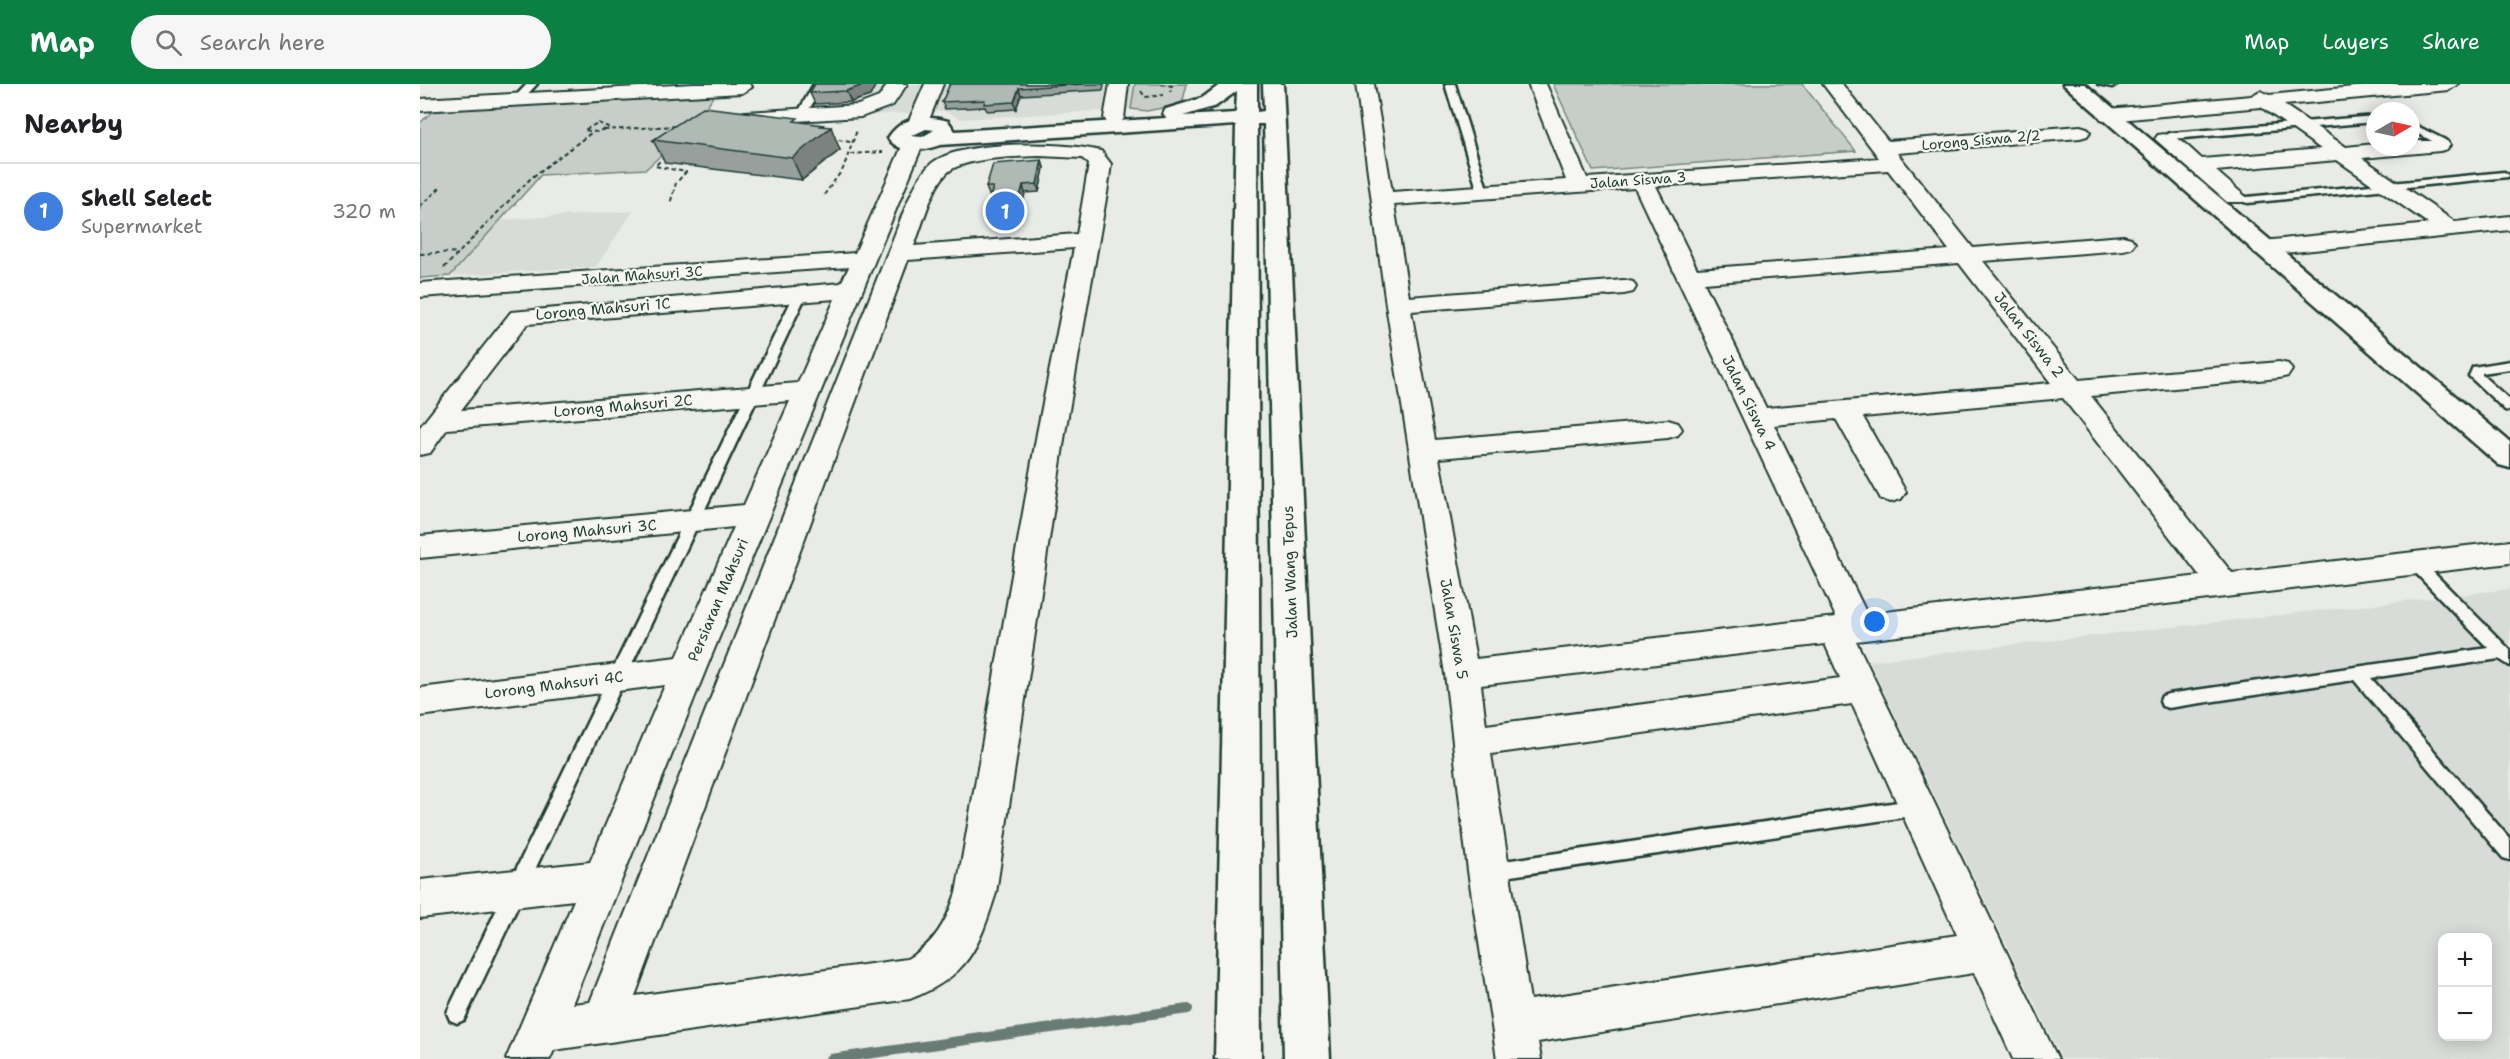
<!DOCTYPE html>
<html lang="en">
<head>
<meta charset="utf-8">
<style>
  :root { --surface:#fff; --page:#f6f6f6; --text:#202124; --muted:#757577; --line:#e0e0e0; --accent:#0b8043 }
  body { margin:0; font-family:"Shantell Sans",sans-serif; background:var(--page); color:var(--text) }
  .controls { position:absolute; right:18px; bottom:18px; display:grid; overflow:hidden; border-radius:12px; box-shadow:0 3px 15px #0003 }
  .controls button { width:54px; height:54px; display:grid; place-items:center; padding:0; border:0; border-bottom:2px solid var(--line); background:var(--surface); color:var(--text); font:30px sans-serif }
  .compass { position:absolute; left:1946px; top:18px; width:54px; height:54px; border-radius:50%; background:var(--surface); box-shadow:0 3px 15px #0003; rotate:81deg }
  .you { position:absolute; left:1455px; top:538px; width:21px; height:21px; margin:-15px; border:4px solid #fff; border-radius:50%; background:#1a73e8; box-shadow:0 0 0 9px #1a73e833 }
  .badge { display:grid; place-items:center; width:39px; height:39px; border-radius:50%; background:var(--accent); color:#fff; font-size:20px; font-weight:700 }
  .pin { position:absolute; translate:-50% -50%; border:3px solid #fff; box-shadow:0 2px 6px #0006 }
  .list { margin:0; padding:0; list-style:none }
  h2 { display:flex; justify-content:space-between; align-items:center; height:78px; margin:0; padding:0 24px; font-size:26px }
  h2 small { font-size:20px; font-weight:400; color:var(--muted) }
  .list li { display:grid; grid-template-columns:39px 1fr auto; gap:18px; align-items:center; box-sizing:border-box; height:96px; padding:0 24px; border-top:2px solid var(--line) }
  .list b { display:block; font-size:22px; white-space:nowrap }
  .list p { margin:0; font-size:20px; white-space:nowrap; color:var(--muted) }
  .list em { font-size:20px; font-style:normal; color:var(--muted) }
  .icon { flex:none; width:33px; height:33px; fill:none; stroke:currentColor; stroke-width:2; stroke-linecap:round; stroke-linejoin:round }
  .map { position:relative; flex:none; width:2090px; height:975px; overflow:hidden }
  header { display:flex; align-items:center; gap:36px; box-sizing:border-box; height:84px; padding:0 30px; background:var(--accent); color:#fff }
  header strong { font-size:28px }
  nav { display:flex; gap:33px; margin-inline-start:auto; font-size:21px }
  .search { width:420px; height:54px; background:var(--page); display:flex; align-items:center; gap:15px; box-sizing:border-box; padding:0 21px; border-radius:33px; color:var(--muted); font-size:22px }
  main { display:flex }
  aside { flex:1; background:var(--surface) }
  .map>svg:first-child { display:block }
</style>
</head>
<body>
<header>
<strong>Map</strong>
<div class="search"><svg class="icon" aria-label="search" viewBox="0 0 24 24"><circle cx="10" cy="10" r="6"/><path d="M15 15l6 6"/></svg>Search here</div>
<nav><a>Map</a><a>Layers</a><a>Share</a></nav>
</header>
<main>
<aside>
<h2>Nearby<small></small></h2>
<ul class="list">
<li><span class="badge" style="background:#3f7fe0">1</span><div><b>Shell Select</b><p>Supermarket</p></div><em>320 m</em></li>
</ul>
</aside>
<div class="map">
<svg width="2090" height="975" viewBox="0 0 2090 975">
  <rect width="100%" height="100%" fill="#e9ebe7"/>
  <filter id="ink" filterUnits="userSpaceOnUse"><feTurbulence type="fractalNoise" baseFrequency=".0167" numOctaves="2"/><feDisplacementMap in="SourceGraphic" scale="12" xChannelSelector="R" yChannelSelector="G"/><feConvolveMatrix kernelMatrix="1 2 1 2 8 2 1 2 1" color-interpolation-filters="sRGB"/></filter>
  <g filter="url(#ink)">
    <!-- built -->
    <path fill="#d8dcd8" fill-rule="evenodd" d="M393,0H715L711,25L541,35L524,27L372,35Z
      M213,127L176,183L30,192L81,136Z
      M2090,505V975H1642L1449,577ZM2022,854H2068V952H2022Z"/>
    <!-- green -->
    <path fill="#c7cec9" stroke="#73867e" stroke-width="1.5" d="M715,0H767L762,20L727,27L711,25Z
      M1133,0H1382L1436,67L1173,87Z
      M296,8L274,41L226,85L121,91L30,192L0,194V39L15,25Z"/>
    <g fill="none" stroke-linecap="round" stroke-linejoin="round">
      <!-- stream -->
      <path stroke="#687c75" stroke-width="10" d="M411,975L768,925"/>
      <!-- lane casing -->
      <g stroke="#1f3d34" stroke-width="5">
        <path id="lane" d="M107,0H117L100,18H94V14Z
          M394,0H404L384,34H378L376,32Z
          M1025,0H1035L1068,108L1067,110L1058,108Z
          M1678,0H1697L1692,3Z
          M1955,32V38L1752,55L1745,58L1740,55L1750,49Z
          M1991,39L2025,56L2027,58L2023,63H2017L2016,59L1991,46Z
          M2084,88L2089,91L2088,93L1827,119L1810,113L1815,110L1827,113Z
          M381,206L387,209L44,936L37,939L30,936L27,929L30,922L375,209Z
          M2090,277V285L2062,289V291L2090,316V327L2085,326L2049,292L2053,283Z
          M1997,476L2002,477L2090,566V582L2079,575L1951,594L2090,755V776L2083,774L1934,596L1748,624L1742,622L1740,617L1742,612L1748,610L2068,564L1992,485L1990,481L1992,477Z
          M1498,715L1504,717L1507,723L1504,729L1498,731L1071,795L1064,793L1062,787L1064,781L1071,779Z"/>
      </g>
      <!-- street casing -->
      <g stroke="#1f3d34" stroke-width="4">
        <path id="street" d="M273,0H329L332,3L322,9L0,27V15Z
          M468,0H487L473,21L441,33L325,40L318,38L315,34L318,30L325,28L438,21L459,13Z
          M505,0H523L507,41L504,45H490L487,41Z
          M690,0H708L704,34L701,38H687L684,34Z
          M936,0H954L972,108L1146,96L1108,0H1126L1167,94L1459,74L1403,0H1422L1468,57L1660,42L1667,44L1670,48L1667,52L1660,54L1477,69L1553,164L1703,152L1711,154L1715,159L1711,164L1703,166L1563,177L1659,296L1859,278L1868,280L1872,286L1868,292L1859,294L1671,312L1812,489L2090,457V479L1436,557L1638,975H1593L1554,889L1118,958L1121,975H1077L1048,787L1025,590L966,221ZM1468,86L1529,166L1277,185L1236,102ZM1215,104L1416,533L1056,575L1019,374L1248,354L1258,351L1262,345L1258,339L1248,336L1015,356L991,227L1204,210L1213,208L1216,203L1213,198L1204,196L989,213L974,121ZM1539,179L1631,299L1346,324L1284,199ZM1643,314L1780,492L1447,530L1354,341L1416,335L1461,415L1471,418L1481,415L1486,408L1443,333ZM1405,560L1420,594L1066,641L1061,601ZM1432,620L1537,851L1110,916L1071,670Z
          M1966,0H2038L2029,6L1864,21L1926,63L1955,60V63H1991V57H2027L2030,61L2027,65L2020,67L1942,74L2035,138L2090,132V146L1843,171L1835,169L1831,164L1835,159L1843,157L2009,140L1917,76L1796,87L1826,113L1823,118H1807L1735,55L1738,51C1755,46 1770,65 1782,75L1901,65L1841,23L1688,37L1681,35L1678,31L1681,27L1688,25L1831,12L1840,7L1849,11Z
          M493,54L500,56L503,60L286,585L152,920L170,918L467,170C478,146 492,95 512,79C542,55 646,58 681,67L691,80L687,109L645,349L576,809C558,866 548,892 490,915L134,966L130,975H86L154,816L0,834V796L170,778L245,601L0,632V604L257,573L314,443L0,474V452L324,421L370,317L27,345L10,369L0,371V343L91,228L421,199L429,183L0,213V199L435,169L483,60L486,56ZM620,72L662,74L669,80L657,150L494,162C503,140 510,108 526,90C541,73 598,73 620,72ZM654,164L617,349L536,809C526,838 515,860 487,875L215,912L488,176ZM415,215L378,299L41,326L107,240Z"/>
      </g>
      <!-- secondary casing -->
      <g stroke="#1f3d34" stroke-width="5">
        <path id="secondary" d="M801,0H837V28L844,27L843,0H863L910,975H864L844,40H837L841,975H795L816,41L520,61C503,67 480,71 468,54C482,32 504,31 528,37L535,47L746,34L743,29L746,25L782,14ZM817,7L816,29L763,32L796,22ZM506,45L514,46L502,53L491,52Z
          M1643,0H1665L2090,358V384L2079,381Z"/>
      </g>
      <!-- path -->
      <path stroke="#1f3d34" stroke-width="2" stroke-dasharray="4.5 3" stroke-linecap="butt" d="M741,0L752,2L750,8
        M721,7L725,13L743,11
        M178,39L188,43L177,48L164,46Z
        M184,46L256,42
        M411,55L431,58
        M430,70L463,68
        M245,72L235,82L266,88L256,99L250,120
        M404,111L423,85L437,46
        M0,122L22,102
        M0,170L37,168
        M24,184L111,94L171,49"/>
      <!-- lane -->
      <use href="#lane" fill="#f6f6f2" fill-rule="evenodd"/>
      <!-- street -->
      <use href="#street" fill="#f6f6f2" fill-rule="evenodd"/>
      <!-- secondary -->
      <use href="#secondary" fill="#f6f6f2" fill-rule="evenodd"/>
    </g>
    <!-- wall -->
    <path fill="#97a09c" stroke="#1f3d34" stroke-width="1.5" d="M395,0H456L450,12L431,18L395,20L390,9Z
      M530,0H684L683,6L601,11L596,25L567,27L565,23L525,25L522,18Z
      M380,38L404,43L420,66L382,96L245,79L233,56Z
      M622,76L624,84L619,108L605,109L599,133L569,135L566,127L571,111H569L566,103Z"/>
    <!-- shaded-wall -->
    <path fill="#7b827f" stroke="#1f3d34" stroke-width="1.5" d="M446,0H456L450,12L431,18L426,7Z
      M599,4L601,11L596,25L594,18Z
      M403,41L406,47L411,43L420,66L382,96L372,74Z
      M622,76L624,84L619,108L617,100Z
      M603,101L605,109L599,133L597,125Z"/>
    <!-- building -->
    <path fill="#b0bab5" stroke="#1f3d34" stroke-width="1.5" d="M395,0H446L426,7L390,9Z
      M530,0H664L599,4L594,18L564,20L565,16L522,18Z
      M283,23L378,34L374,37L403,41L401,42L411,43L372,74L233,56Z
      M622,76L617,100L603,101L597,125L566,127L573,103H566L573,80Z"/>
  </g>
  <g text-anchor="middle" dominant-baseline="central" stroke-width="4.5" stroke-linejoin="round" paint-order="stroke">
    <!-- far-street labels -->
    <g font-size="14" fill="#1f3d34" stroke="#f6f6f2">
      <text transform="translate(1561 56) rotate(-5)">Lorong Siswa 2/2</text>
      <text transform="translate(1218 96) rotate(-4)">Jalan Siswa 3</text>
      <text transform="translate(222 191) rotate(-4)">Jalan Mahsuri 3C</text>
    </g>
    <!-- street labels -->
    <g font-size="15" fill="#1f3d34" stroke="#f6f6f2">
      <text transform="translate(183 225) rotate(-5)">Lorong Mahsuri 1C</text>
      <text transform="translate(1609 251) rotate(52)">Jalan Siswa 2</text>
      <text transform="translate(1329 319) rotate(64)">Jalan Siswa 4</text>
      <text transform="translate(203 322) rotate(-5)">Lorong Mahsuri 2C</text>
      <text transform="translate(167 447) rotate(-5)">Lorong Mahsuri 3C</text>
      <text transform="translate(870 488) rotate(-92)">Jalan Wang Tepus</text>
      <text transform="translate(298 516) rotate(-67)">Persiaran Mahsuri</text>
      <text transform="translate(1034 545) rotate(80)">Jalan Siswa 5</text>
      <text transform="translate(134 601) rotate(-7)">Lorong Mahsuri 4C</text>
    </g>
  </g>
</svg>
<div class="controls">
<button>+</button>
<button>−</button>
</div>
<svg class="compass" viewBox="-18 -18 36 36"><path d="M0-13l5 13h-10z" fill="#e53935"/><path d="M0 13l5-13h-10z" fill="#757577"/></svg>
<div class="you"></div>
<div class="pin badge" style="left:585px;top:127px;background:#3f7fe0">1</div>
</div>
</main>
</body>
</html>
